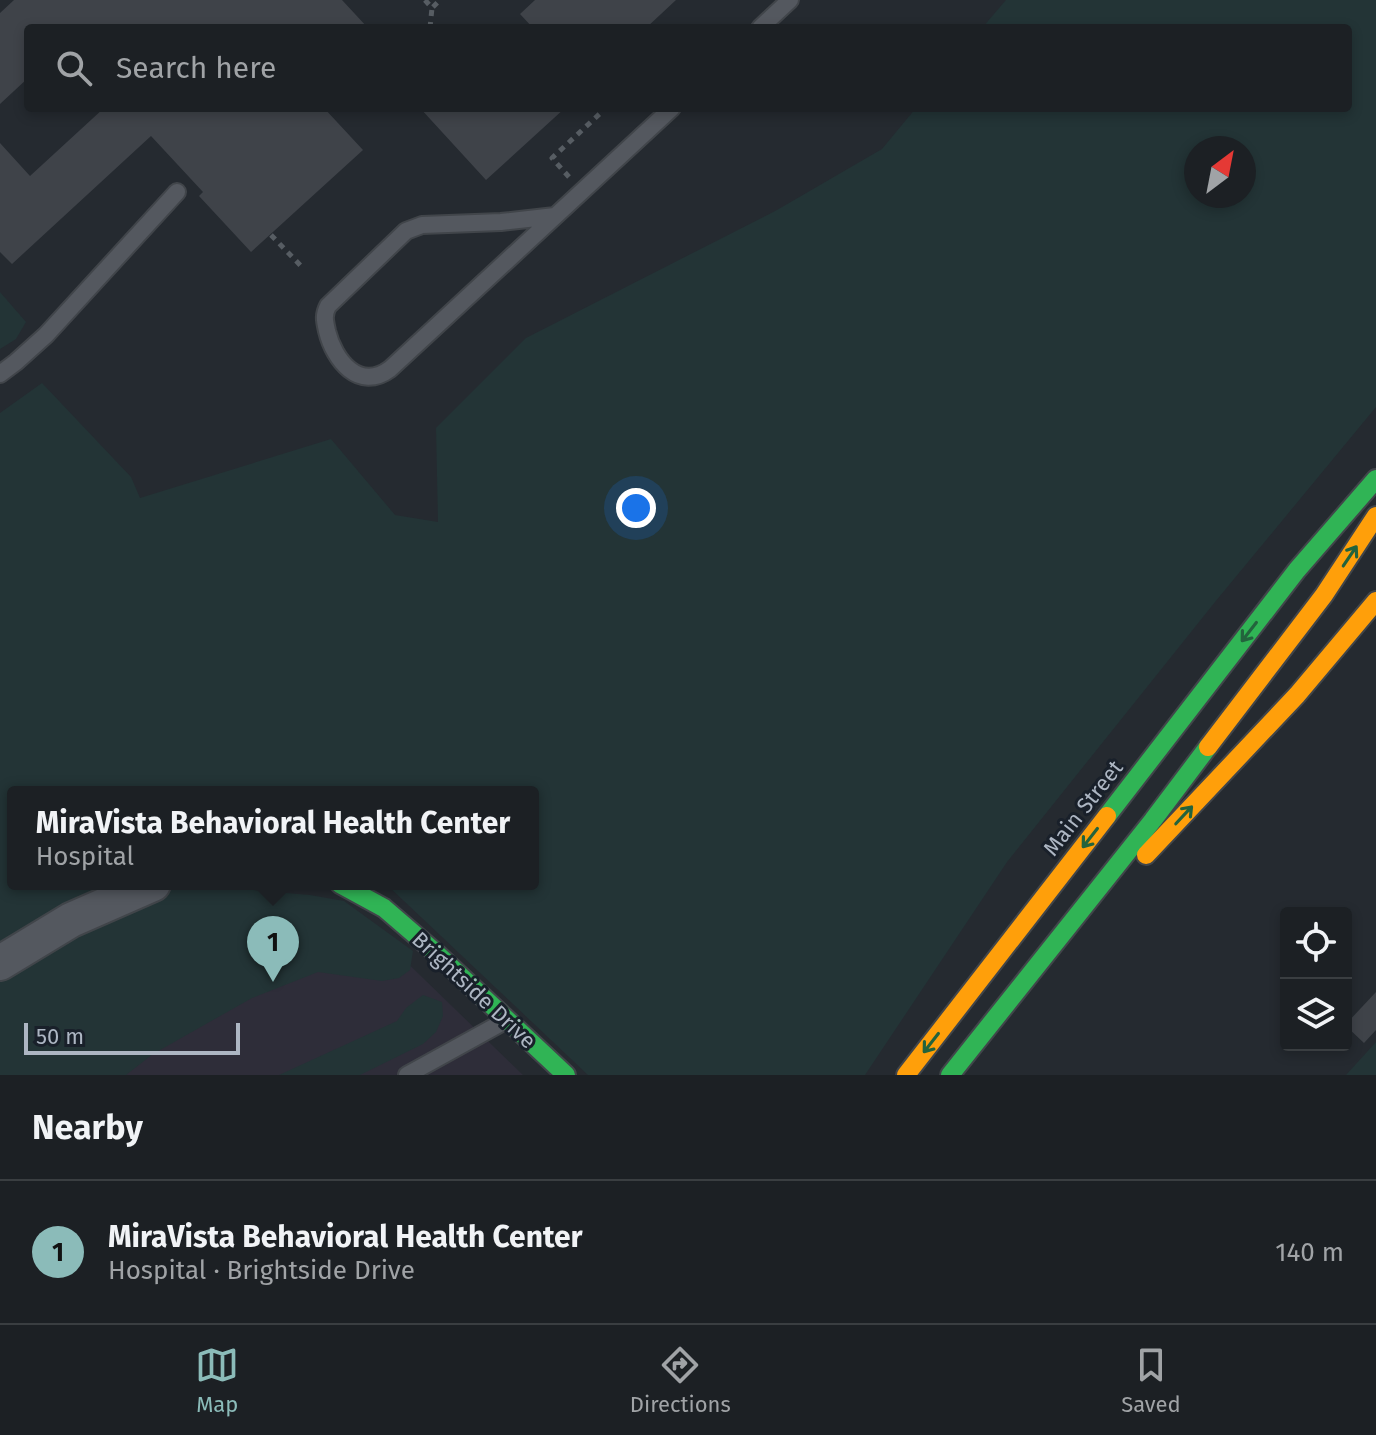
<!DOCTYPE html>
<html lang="en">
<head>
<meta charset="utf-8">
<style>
  :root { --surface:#1c2024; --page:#292d31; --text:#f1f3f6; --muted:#a0a3a6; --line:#3a3e41; --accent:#8bbbb9 }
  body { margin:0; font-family:"Fira Sans",sans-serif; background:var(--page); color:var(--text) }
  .controls { position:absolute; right:24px; bottom:24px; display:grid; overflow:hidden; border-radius:8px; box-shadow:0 4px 12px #0003 }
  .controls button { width:72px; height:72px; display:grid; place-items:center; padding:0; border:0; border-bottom:2px solid var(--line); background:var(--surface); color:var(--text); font:40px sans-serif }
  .compass { position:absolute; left:1184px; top:136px; width:72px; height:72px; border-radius:50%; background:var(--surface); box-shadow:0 4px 12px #0003; rotate:32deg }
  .scale { position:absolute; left:24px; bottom:20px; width:216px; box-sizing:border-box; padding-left:8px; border:4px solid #adb6c3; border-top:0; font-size:22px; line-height:28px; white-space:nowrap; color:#adb6c3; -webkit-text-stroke:6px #19202a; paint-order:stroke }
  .you { position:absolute; left:636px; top:508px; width:28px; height:28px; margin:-20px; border:6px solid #fff; border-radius:50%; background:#1a73e8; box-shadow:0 0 0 12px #1a73e833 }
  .badge { display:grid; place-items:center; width:52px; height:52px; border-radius:50%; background:var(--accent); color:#111; font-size:26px; font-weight:700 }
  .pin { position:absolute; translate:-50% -66px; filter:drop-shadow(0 2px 4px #0008) }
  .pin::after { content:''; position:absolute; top:42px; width:28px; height:24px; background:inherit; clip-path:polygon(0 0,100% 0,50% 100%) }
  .popup { position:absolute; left:7px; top:786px; width:532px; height:104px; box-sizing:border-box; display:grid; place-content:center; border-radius:8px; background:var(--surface); filter:drop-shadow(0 2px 6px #0005); font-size:26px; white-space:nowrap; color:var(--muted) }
  .popup b { font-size:30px; color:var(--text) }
  .popup::after { content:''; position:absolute; left:50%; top:100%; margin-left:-16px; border:16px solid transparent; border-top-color:var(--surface) }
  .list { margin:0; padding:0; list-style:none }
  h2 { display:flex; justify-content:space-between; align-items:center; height:104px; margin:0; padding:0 32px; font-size:34px }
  h2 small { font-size:26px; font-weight:400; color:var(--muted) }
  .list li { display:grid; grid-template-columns:52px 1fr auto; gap:24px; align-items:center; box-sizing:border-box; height:144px; padding:0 32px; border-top:2px solid var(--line) }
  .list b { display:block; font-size:30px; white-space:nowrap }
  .list p { margin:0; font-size:26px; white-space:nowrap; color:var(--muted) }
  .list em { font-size:26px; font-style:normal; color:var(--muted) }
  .icon { flex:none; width:44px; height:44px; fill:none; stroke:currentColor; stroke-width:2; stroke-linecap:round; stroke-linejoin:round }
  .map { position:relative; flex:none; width:1376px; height:1075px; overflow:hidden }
  .search { position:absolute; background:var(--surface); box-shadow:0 4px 12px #0003; left:24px; right:24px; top:24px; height:88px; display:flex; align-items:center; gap:20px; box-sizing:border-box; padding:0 28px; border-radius:8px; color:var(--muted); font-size:30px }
  .sheet { height:248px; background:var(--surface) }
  nav { display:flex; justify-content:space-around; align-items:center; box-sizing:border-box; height:112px; border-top:2px solid var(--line); background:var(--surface); font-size:22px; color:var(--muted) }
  nav a { display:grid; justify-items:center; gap:4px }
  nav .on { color:var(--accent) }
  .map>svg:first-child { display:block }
</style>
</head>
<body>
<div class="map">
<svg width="1376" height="1075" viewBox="0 0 1376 1075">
  <rect width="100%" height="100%" fill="#252a30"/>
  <!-- medical -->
  <path fill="#2e2d39" d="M390,946L523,1075H5Z"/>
  <!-- green -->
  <path fill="#233436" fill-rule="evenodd" d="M1006,0H1376V407L1215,602L1007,862L865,1075H588L386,884H533V792H13V884H108L0,944V413L42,383L131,477L140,498L331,439L395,515L438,522L436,428L526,338L777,210L882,149L916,108H1348V28H982ZM1196,148H1244V196H1196Z
    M0,292L26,322L16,339L0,349Z
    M194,885L310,895L344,901L413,951L410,970L399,978L382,981L318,972L252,998L153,1054L126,1075H0V980L83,930L172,886Z
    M423,995L442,1002L443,1016L436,1032L423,1044L360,1075H279L397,1021L406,1008Z
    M1376,1042V1075H1346Z"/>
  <!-- building -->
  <path fill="#3f4349" d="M14,0H342L368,28H28V78L0,104V13Z
    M535,0H676L646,28H533L520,14Z
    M104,108H324L363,150L251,252L199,196L203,192L151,136L12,264L0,252V143L30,176Z
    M420,108H565L486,180Z
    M1376,992V1030L1364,1043L1346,1026V1024Z"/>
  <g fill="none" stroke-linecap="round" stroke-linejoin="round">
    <!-- lane casing -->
    <g stroke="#41454a" stroke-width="20">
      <path id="lane" d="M760,28L790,0
        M555,216L501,222L422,225L406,231L328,306C323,316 325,321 327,331C334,360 359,392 390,369L672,108
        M0,374L16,362L46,335L177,192
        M407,1075L503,1022"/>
    </g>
    <!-- street casing -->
    <g stroke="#41454a" stroke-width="38">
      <path id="street" d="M0,963L71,920L153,884"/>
    </g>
    <!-- fast casing -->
    <g stroke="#41454a" stroke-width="22">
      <path id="fast" d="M1107,816L1297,570L1376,479
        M340,884L384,908L435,952L566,1075
        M950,1075L1153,820L1208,747"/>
    </g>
    <!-- slow casing -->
    <g stroke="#41454a" stroke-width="22">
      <path id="slow" d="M1208,747L1324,595L1376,516
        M1146,855L1297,695L1376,601
        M906,1075L1107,816"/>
    </g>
    <!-- path -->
    <path stroke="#575d63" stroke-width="5" stroke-dasharray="6 6" stroke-linecap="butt" d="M425,0L432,8L440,0
      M430,28L432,8
      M569,177L552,158L606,108
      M271,235L302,267"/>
    <!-- lane -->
    <use href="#lane" stroke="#54585f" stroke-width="16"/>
    <!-- street -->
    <use href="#street" stroke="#54585f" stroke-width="34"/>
    <!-- fast -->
    <use href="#fast" stroke="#30b455" stroke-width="18"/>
    <!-- slow -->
    <use href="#slow" stroke="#ff9f0a" stroke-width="18"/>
  </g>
  <!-- one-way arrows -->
  <defs><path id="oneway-shaft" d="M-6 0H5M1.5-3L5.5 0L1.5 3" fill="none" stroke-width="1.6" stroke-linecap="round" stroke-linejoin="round" transform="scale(2)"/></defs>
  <g stroke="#23633d">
    <use href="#oneway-shaft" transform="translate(1350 556) rotate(-56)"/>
    <use href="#oneway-shaft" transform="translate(1249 632) rotate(128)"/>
    <use href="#oneway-shaft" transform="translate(1184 815) rotate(-47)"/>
    <use href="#oneway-shaft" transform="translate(1090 838) rotate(128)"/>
    <use href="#oneway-shaft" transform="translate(931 1043) rotate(128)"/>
  </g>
  <g text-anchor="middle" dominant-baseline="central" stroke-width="6" stroke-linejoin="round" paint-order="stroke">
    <!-- street labels -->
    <g font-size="22" fill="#adb6c3" stroke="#19202a">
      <text transform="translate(1083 808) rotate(-52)">Main Street</text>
      <text transform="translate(474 990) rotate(43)">Brightside Drive</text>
    </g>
  </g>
</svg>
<div class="controls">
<button><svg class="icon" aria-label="locate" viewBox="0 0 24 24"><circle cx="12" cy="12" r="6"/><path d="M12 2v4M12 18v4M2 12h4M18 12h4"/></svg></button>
<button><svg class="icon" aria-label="layers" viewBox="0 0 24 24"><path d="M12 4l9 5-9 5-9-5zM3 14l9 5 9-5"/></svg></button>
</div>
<svg class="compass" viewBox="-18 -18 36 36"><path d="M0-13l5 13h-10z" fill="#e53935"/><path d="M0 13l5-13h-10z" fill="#a0a3a6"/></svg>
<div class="scale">50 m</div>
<div class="you"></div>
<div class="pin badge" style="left:273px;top:982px">1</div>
<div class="popup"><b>MiraVista Behavioral Health Center</b>Hospital</div>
<div class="search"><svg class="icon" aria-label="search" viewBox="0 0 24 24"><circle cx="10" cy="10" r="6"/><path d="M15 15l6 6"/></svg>Search here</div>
</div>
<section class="sheet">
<h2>Nearby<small></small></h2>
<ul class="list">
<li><span class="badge">1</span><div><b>MiraVista Behavioral Health Center</b><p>Hospital · Brightside Drive</p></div><em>140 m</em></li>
</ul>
</section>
<nav>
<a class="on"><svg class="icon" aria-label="map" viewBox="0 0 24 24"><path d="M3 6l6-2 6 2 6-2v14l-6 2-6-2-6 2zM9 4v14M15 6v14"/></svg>Map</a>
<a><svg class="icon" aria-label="directions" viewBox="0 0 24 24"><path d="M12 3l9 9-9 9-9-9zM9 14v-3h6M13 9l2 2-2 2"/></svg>Directions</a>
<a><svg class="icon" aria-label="saved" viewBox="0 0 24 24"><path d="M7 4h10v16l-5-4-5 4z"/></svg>Saved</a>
</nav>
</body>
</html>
